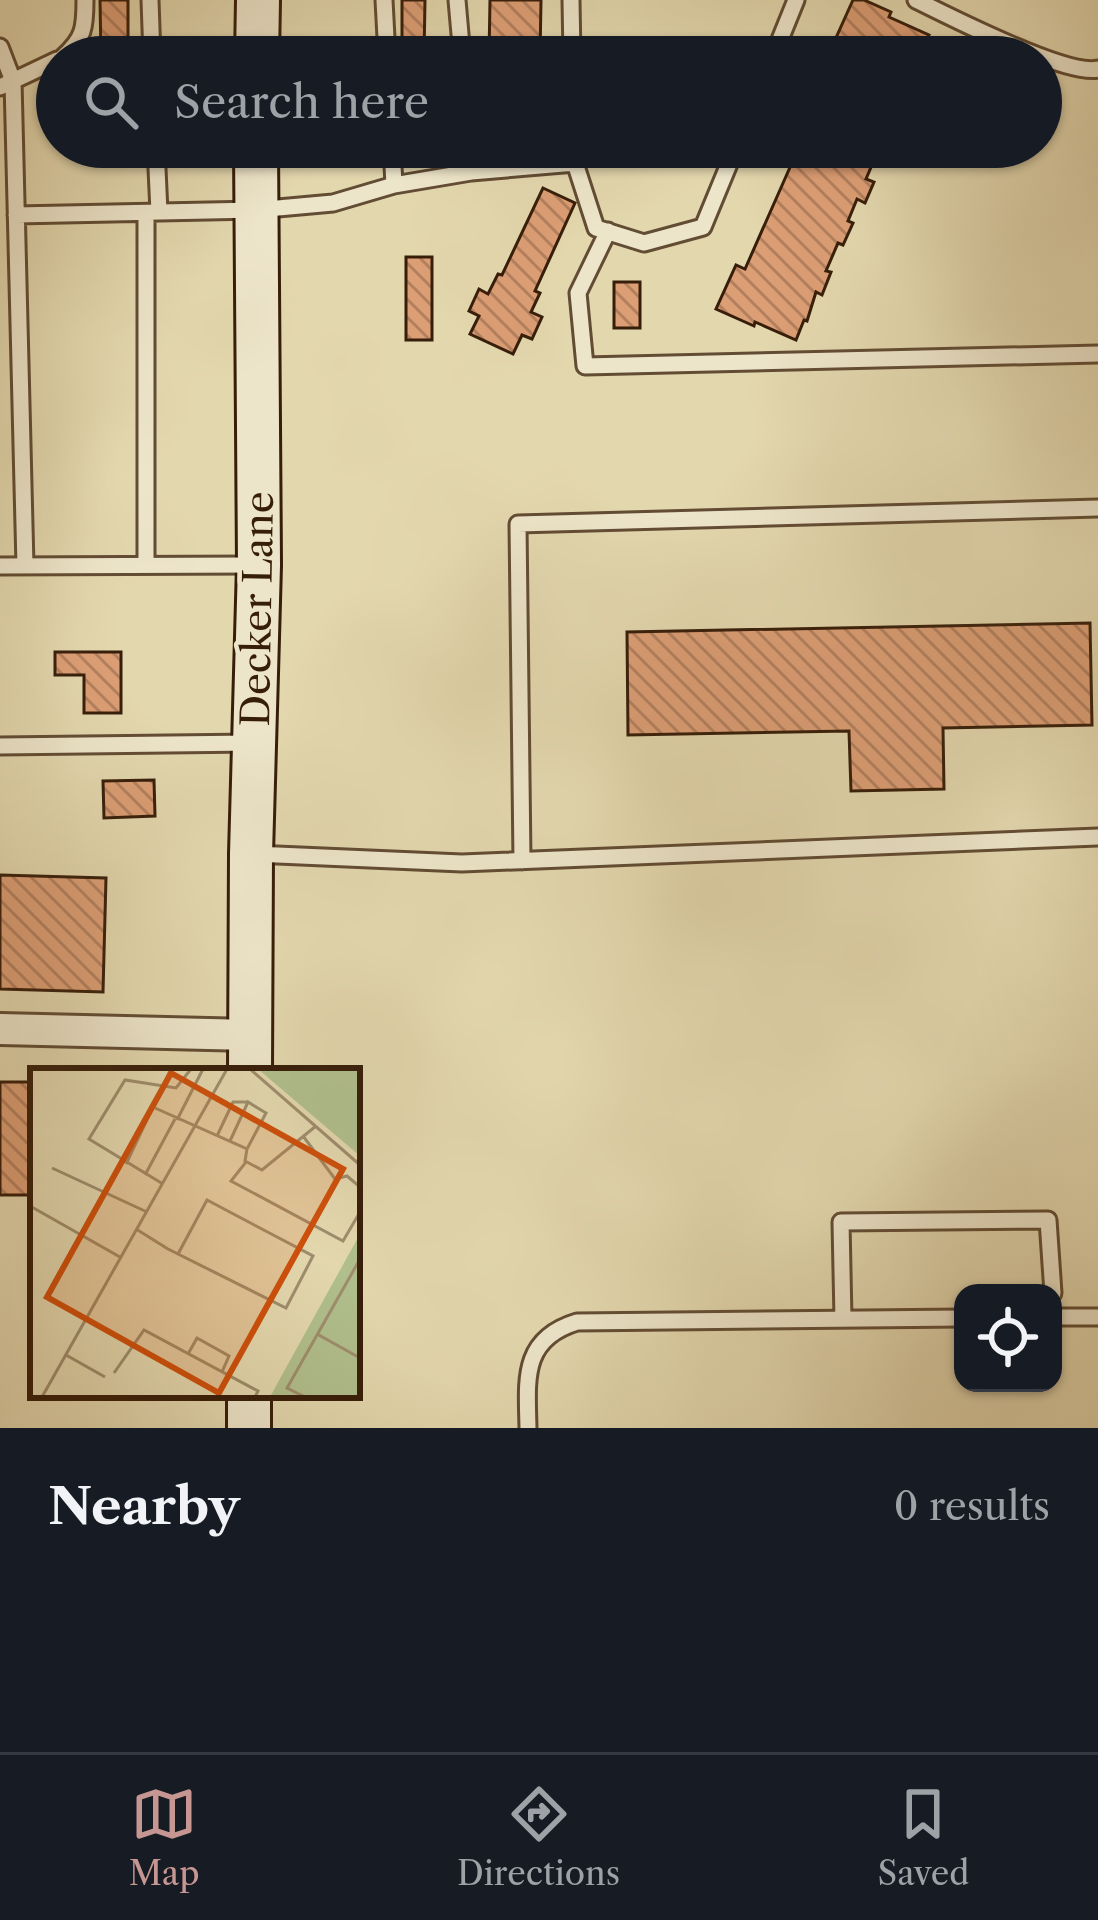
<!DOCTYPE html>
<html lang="en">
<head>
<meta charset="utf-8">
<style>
  :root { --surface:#171b24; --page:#20242c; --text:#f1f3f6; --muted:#9ea1a6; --line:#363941; --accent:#c59692 }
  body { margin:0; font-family:"Libre Caslon Text",serif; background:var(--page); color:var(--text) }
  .controls { position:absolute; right:36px; bottom:36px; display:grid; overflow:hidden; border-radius:24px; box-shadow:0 3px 9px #0004 }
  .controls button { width:108px; height:108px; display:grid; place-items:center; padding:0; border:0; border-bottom:3px solid var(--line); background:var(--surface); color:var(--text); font:60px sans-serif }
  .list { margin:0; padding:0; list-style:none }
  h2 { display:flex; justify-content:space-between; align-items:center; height:156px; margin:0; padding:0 48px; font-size:51px }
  h2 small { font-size:39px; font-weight:400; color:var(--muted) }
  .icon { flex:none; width:66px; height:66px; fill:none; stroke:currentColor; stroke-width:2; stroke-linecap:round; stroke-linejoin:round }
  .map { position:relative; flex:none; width:1098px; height:1428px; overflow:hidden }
  .search { position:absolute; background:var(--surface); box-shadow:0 3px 9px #0004; left:36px; right:36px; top:36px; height:132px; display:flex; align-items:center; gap:30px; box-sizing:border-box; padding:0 42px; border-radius:66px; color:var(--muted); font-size:45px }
  .sheet { height:324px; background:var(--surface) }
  nav { display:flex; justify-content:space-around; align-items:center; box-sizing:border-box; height:168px; border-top:3px solid var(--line); background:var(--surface); font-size:33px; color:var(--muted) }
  nav a { display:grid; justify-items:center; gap:6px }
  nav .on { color:var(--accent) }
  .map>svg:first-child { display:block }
</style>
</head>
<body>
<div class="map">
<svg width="1098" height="1428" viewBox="0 0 1098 1428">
  <defs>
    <pattern id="building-back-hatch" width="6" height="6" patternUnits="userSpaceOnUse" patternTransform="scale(3)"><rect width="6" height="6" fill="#dc9e75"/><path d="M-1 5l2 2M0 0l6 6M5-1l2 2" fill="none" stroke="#b3805e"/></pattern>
  </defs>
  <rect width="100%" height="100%" fill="#e3d7ae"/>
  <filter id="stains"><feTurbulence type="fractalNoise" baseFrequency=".00167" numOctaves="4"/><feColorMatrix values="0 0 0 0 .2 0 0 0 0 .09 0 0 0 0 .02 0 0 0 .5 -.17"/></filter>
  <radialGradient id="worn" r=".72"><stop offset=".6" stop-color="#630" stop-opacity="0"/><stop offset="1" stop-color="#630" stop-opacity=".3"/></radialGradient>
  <!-- building -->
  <path fill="url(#building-back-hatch)" stroke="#371e0a" stroke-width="3" d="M100,0H128V56H101Z
    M402,0H425L424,57H402Z
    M490,0H541L540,57H489Z
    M853,0H864L891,12L889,17L929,35L920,55L924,57H838L844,44L835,40Z
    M799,147H887L881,161L875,158L866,179L874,182L865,203L857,199L848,221L853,223L843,245L838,243L826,271L831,272L822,295L816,292L807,321L804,320L796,340L755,322L754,326L716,309L736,265L745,269Z
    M543,188L575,203L535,291L540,293L531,312L542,317L532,339L522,335L513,354L470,334L479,316L469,311L479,289L488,294L498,274L502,275Z
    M406,257H432V340H406Z
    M614,282H640V328H614Z
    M1090,623L1092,725L943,728L944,789L851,791L849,731L628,735L627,632Z
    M55,652H121V713H84V675H55Z
    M154,780L155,816L104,818L103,781Z
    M0,875L106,878L103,992L0,989Z
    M0,1082H33V1195H0Z"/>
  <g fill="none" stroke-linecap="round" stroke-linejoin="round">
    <!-- service casing -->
    <g stroke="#624c33" stroke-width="21">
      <path id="service" d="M150,0L152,57
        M384,0L387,57
        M457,0L462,57
        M571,0L572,57
        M916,0C950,17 1067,76 1098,69
        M0,47L13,81L25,566
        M63,57C84,38 85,28 85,0
        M773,57L796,0
        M0,87L57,60
        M156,147L159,212
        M392,147L394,185
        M469,147L471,172
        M146,213V565
        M16,215L256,210L333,203L394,185L471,172L575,163L596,228L644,243L703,227L736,147
        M608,231L578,293L585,366L1098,354
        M0,566L256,565
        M0,746L253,743
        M254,854L462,863L1098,837
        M522,861L518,524L1098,508
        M1053,1317H1098
        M843,1319L841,1222L1048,1220L1053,1293
        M528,1428C527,1380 521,1339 577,1322L963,1318"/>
    </g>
    <!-- minor casing -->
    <g stroke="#624c33" stroke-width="36">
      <path id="minor" d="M0,1029L250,1035"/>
    </g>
    <!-- secondary casing -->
    <g stroke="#371e0a" stroke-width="48">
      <path id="secondary" d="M257,57L258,0
        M250,1071L251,854L259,565L256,147
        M249,1428V1395"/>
    </g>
    <!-- service -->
    <use href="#service" stroke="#ede5ca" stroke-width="15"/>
    <!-- minor -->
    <use href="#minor" stroke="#ede5ca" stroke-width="30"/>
    <!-- secondary -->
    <use href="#secondary" stroke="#ede5ca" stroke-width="42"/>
  </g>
  <g text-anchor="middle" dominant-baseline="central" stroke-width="9" stroke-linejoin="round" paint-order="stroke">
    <!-- street labels -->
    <g font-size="39" fill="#371e0a" stroke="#ede5ca">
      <text transform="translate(257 609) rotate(-89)">Decker Lane</text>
    </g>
  </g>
  <!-- overview -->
  <g transform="translate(30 1068)">
    <rect width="330" height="330" fill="#e3d7ae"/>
    <path d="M228,1H330V88ZM330,166V329H240L252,307Z" fill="#b0bf8d"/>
    <path fill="none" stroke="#9e8d6c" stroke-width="3" d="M220,1L330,97M125,40L217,81L215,93L232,102L286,58M147,52L173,1M187,68L203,34H218M273,68L305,111L317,108L330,119M200,73L218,34L236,45L217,81M216,94L201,113L313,173L330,144M96,96L141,1M22,100L117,144M115,107L145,51M133,116L59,71L95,12L146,20L161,1M0,138L90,189M106,161L138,181L256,240L283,188L177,132L148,186M287,266L330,290M158,286L167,270L199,288L192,304M36,287L75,309M84,305L114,262L228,323L225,329M12,329L197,1M275,329L257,320L330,191"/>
    <path fill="#cd500c" fill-opacity="0.15" stroke="#cd500c" stroke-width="6" d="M141,5L313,101L189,325L17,229Z"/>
    <rect width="330" height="330" fill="none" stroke="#371e0a" stroke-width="6"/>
  </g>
  <rect width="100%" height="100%" filter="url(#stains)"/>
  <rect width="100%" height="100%" fill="url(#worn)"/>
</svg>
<div class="controls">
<button><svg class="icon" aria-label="locate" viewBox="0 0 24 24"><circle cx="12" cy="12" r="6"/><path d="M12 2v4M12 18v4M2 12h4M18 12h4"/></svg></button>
</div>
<div class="search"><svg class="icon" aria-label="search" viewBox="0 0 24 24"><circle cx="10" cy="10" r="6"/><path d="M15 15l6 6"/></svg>Search here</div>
</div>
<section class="sheet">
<h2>Nearby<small>0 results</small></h2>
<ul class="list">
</ul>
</section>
<nav>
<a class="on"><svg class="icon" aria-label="map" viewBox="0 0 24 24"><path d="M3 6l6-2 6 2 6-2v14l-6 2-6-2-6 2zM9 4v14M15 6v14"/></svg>Map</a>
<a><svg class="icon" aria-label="directions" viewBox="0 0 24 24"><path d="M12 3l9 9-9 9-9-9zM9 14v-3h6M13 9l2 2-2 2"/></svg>Directions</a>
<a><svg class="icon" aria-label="saved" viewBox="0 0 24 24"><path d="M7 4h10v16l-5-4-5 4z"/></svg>Saved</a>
</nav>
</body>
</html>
